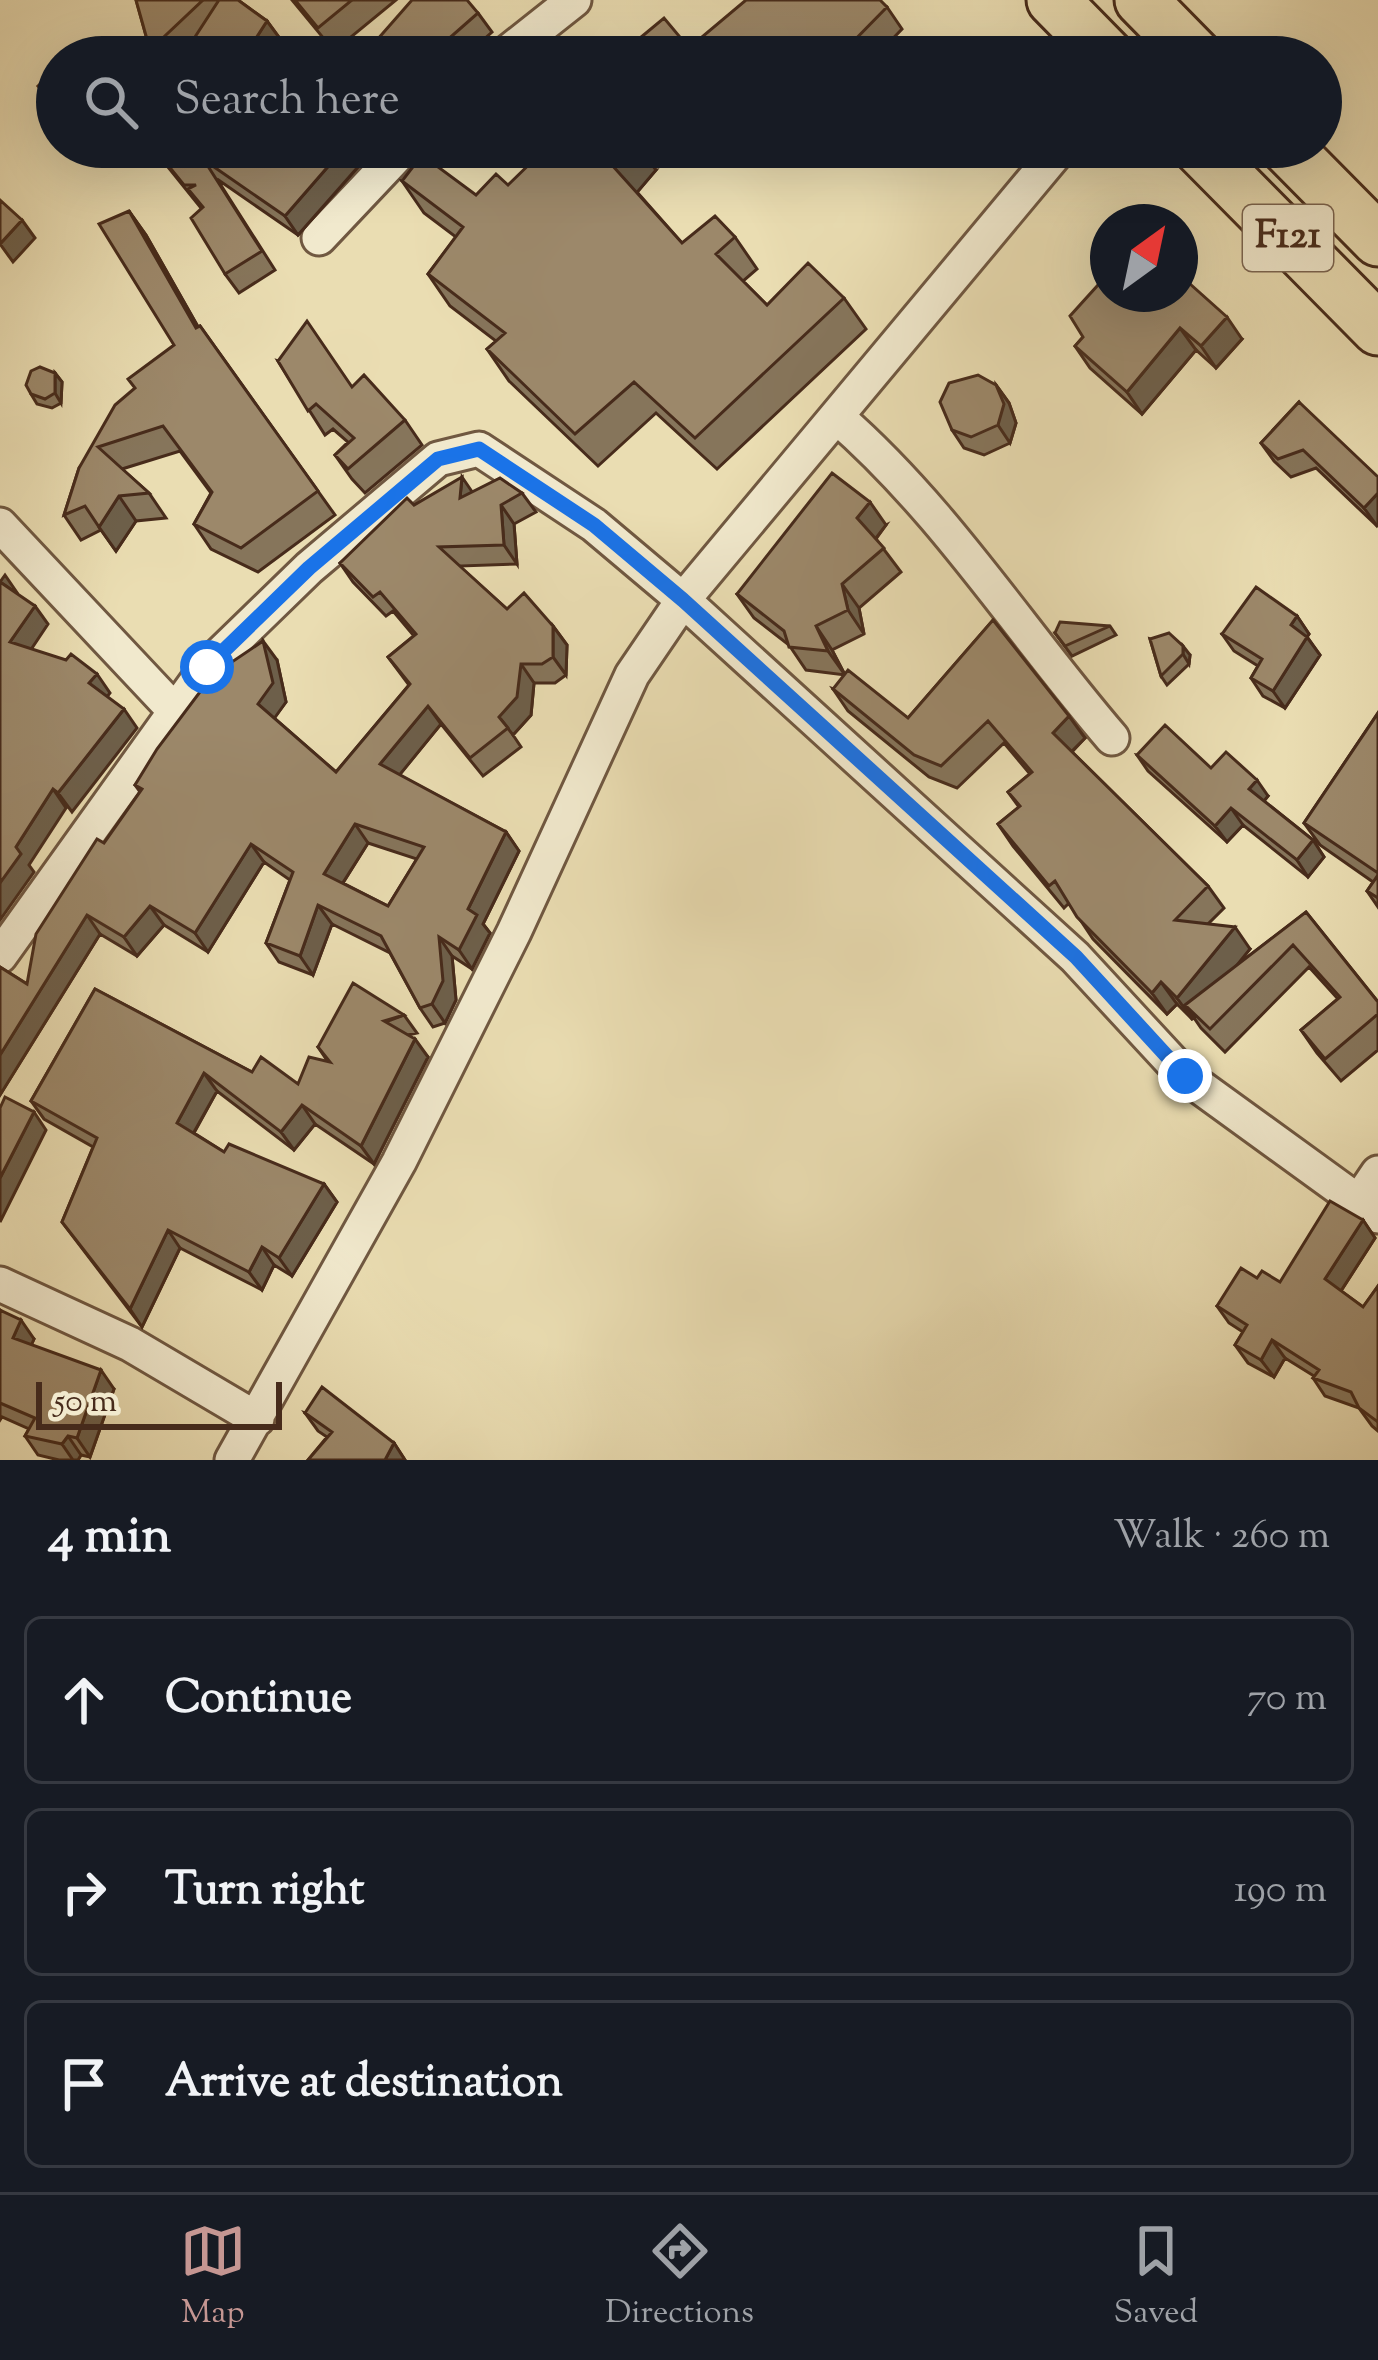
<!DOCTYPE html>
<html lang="en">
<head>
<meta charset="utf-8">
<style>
  :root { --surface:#171b24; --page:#20242c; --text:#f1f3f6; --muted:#9ea1a6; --line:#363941; --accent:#c59692 }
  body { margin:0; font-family:"Sorts Mill Goudy",serif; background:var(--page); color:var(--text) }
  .compass { position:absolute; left:1090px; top:204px; width:108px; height:108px; border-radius:50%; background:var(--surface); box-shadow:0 12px 48px #0002; rotate:33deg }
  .scale { position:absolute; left:36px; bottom:30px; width:246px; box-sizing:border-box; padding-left:12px; border:6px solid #472b1b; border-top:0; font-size:33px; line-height:42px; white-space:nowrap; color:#472b1b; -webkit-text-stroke:9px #f1e9cd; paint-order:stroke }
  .stop { position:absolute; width:36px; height:36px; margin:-27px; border:9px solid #1a73e8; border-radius:50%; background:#fff }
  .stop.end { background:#1a73e8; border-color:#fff; box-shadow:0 3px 12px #0008 }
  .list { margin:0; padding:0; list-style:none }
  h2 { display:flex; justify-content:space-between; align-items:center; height:156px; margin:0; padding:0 48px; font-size:51px }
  h2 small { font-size:39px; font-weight:400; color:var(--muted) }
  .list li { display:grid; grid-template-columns:78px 1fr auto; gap:36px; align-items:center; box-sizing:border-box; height:168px; margin:0 24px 24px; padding:0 24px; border:3px solid var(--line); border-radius:18px }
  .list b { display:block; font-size:45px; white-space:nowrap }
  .list em { font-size:39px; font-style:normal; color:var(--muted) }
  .icon { flex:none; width:66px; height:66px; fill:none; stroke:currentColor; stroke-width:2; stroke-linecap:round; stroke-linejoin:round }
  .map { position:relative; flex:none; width:1378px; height:1460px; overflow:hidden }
  .search { position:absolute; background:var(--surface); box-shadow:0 12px 48px #0002; left:36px; right:36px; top:36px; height:132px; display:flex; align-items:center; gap:30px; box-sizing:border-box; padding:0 42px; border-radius:66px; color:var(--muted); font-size:45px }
  .sheet { height:732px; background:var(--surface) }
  nav { display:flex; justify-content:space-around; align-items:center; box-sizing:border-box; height:168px; border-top:3px solid var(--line); background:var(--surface); font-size:33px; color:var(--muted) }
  nav a { display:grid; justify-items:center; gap:6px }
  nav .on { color:var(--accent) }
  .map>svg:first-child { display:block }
</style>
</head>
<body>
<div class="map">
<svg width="1378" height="1460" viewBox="0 0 1378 1460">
  <rect width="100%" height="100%" fill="#eaddb2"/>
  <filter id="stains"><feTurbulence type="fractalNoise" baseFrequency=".00167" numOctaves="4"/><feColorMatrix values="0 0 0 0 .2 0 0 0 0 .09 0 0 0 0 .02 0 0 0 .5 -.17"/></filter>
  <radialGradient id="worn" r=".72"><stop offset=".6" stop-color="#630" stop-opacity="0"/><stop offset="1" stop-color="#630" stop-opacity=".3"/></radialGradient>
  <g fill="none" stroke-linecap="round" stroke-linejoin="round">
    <!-- minor casing -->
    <g stroke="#705841" stroke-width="39">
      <path id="minor" d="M502,57L574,0
        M319,238L405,147
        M837,417C944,510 1020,631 1112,738
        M0,525L173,709
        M0,956L207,667L309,568L438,459L479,449L594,525L683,600L1075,957L1185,1076L1378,1216
        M1357,1204L1378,1173
        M0,1284L130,1344L257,1419
        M232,1460L399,1162L514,932L632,675L683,600L1061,147"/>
    </g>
    <!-- primary casing -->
    <g stroke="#472b1b" stroke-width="57">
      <path id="primary" d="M1053,0L1109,57
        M1141,0L1197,57
        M1198,147L1378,329
        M1286,147L1378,240"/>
    </g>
    <!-- minor -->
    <use href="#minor" stroke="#f1e9cd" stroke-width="33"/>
    <!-- primary -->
    <use href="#primary" stroke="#eaddb2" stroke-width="51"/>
  </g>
  <!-- wall -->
  <path fill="#86755b" stroke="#472b1b" stroke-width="3" fill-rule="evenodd" d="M136,0H238L267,21L281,40L270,57H155L150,50Z
    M292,0H396L334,51Z
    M887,7L902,29L875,57H641Z
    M478,13L492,32L464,57H362Z
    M156,147H369L372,151L298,235L217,179L275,270L239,293L225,274L201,208L168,167L154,148Z
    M656,170L637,192L682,243L735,237L757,269L743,281L767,305L844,298L866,329L717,469L656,413L598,466L509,381L487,349L496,341L450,306L428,274L456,237L424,213L402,181L476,195L508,185Z
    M129,211L146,235L198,327L200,326L335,515L258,572L211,549L194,524L211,493L180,451L122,469L149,493L166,518L136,521L116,551L101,530L81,540L64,515L79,468L174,345Z
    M1108,274L1242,339L1216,368L1196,350L1142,414L1090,368L1075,346L1083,337Z
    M278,361L353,387L405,420L422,445L365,493L352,479L335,455L348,442L333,429L325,435Z
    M55,373L62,382L61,403L52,408L37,404L31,394Z
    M996,385L1009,403L1016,423L1010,443L984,455L964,448L952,430Z
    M1299,402L1377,526L1316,468L1291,477L1274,461L1261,443Z
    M472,492L522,493L536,512L514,524L517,564L459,566L507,609L553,626L567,645L566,675L555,683H534L531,715L513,735L521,747L483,776L441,724L399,775L506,832L519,851L483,924L490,933L472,969L452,956L456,1000L445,1023L433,1027L420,1008L390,953L332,924L313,975L279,962L266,943L290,880L264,862L208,952L164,925L137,956L100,934L0,1095V967L27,984L104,843L140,792L135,785L229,664L277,660L286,702L274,718L336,772L409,685L388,657L414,636L393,611L386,616L353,582L340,563L414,505ZM368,843L417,859L388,906L343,883Z
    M886,525L876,539L901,572L859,608L864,634L832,650L845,675L806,670L789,645L754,618L737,594Z
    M1297,616L1309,634L1307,637L1320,655L1285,708L1263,696L1251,678L1258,666L1234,651L1222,634Z
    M993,620L1085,738L1072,752L1208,886L1224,908L1208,924L1250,949L1236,966L1306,912L1378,1002V1050L1341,1081L1317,1053L1301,1030L1338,999L1309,967L1225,1052L1201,1028L1194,1018L1192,1019L1177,1004L1167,1014L1093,939L1069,903L1064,908L1013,846L998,824L1019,807L1008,792L1030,774L1004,743L957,788L929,777L848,711L833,689L908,718Z
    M1110,626L1116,635L1072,656L1055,633Z
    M1150,639L1190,655L1189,664L1167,685L1161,676Z
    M1378,713V907L1367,891L1373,882L1320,845L1304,823Z
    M1137,755L1211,768L1268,796L1264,801L1313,840L1324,857L1308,877L1243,825L1227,842L1148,771Z
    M95,989L252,1072L298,1084L328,1062L318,1047L404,1015L417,1033L408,1035L428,1057L374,1164L315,1124L294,1150L217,1091L194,1133L224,1152L324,1184L337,1202L292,1276L274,1265L262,1290L180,1248L142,1327L62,1222L93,1147L44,1119L31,1101Z
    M1363,1220L1375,1238L1341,1291L1363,1307L1378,1286V1431L1372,1426L1359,1408L1325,1396L1313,1378L1314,1376L1285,1358L1274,1377L1248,1363L1235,1345L1243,1332L1229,1323L1217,1306L1257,1278L1280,1282Z
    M0,1310L34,1339L31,1345L114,1389L90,1457L81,1455L78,1460H59L38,1455L25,1436L29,1429L2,1417L0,1420Z
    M305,1413L394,1443L405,1460H308L327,1437L318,1431Z"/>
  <!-- shaded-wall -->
  <path fill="#6d5f4a" stroke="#472b1b" stroke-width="3" d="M267,21L281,40L270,57H259L251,46Z
    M345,147H369L372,151L298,235L285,216Z
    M626,147H639L656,170L634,196L611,164Z
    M129,211L146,235L213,353L196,328Z
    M22,220L35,238L13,262L0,244Z
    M1227,317L1242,339L1216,368L1201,346Z
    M1180,328L1196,350L1142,414L1127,392Z
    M55,373L62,382L61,403L55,393Z
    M996,385L1009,403L1016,423L1010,443L998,425Z
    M462,477L475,496L460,498Z
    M1378,493V525L1377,526L1364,508Z
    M119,496L136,521L116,551L99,527Z
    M870,502L886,525L873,542L857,518Z
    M501,505L514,524L517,564L504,545Z
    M5,575L18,594L0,582Z
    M842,584L859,608L864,634L848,610Z
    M35,606L48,624L24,660L10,642Z
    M1297,616L1309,634L1303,643L1291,625Z
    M553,626L567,645L566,675L553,657Z
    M816,626L832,650L845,675L828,651Z
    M1307,637L1320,655L1285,708L1273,691Z
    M263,641L277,660L286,702L271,723L258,704Z
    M1183,646L1190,655L1189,664L1183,654Z
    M521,664L534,683L531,715L513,735L499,717Z
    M97,674L110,693L103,702L89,683Z
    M428,706L441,724L393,783L380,764Z
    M124,709L137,728L72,812L58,793Z
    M1069,716L1085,738L1068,755L1053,733Z
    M1257,780L1268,796L1260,806L1249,789Z
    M53,789L66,808L29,865L34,872L0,920V883L16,847Z
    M1231,808L1243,825L1227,842L1215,826Z
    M355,824L368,843L337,892L324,874Z
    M506,832L519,851L483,924L490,933L472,969L459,950L468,909Z
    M1313,840L1324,857L1308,877L1297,860Z
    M251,844L264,862L208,952L195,933Z
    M318,905L332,924L313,975L300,956Z
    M150,906L164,925L137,956L124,937Z
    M87,915L100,934L0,1095V1055Z
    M1235,927L1250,949L1196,1016L1185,1005L1194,1018L1192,1019L1177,998Z
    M439,937L452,956L456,1000L445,1023L432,1004Z
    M1161,982L1177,1004L1167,1014L1152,993Z
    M415,1039L428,1057L374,1164L361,1146Z
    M204,1073L217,1091L189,1141L177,1123Z
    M302,1105L315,1124L294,1150L281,1132Z
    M34,1112L46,1130L0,1222V1178Z
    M324,1184L337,1202L292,1276L279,1258Z
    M1363,1220L1375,1238L1337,1297L1325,1279Z
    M168,1230L180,1248L142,1327L130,1309Z
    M262,1247L274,1265L262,1290L249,1272Z
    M21,1320L34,1339L26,1357L13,1338Z
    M1272,1340L1285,1358L1274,1377L1261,1360Z
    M101,1370L114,1389L90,1457L77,1438Z
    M68,1436L81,1455L78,1460H73L62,1444Z
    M394,1443L405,1460H385Z"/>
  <!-- building -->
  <path fill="#9c886a" stroke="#472b1b" stroke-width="3" fill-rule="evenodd" d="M136,0H203L150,50Z
    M219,0H238L267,21L251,46L265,57H182Z
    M295,0H352L318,28Z
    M412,0H467L478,13L428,57H362Z
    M746,0H880L887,7L845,50L850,57H743L736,48L725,57H641L634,43L664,18L689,48Z
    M57,68V107L38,86Z
    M156,147H345L285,216L204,160L262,251L225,274L191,218L203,207L188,189L196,185H184L154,148Z
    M555,147H626L611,164L682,243L715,216L735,237L716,254L767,305L808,263L844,298L695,438L634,382L575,434L487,349L505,333L428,274L463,227L402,181L422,155L476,195L496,174L508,185L543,151H552Z
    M0,200L22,220L0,244Z
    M129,211L196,328L200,326L318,491L241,548L194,524L212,492L163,426L98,447L149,493L119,496L99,527L85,506L64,515L79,468L115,405L135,388L128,379L174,345L99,224Z
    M1108,274V294H1180V275L1227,317L1201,346L1180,328L1127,392L1075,346L1083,337L1070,316Z
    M307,321L352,387L364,375L405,420L348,469L335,455L354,438L316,404L308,411L278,361Z
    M40,367L55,373V393L45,399L31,394L26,385L31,371Z
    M978,375L996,385L1004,404L998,425L971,437L952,430L940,402L949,383Z
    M1299,402L1378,477V493L1364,508L1303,450L1278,459L1261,443Z
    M832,473L870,502L857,518L884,548L842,584L848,610L816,626L828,651L789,647L784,631L737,594Z
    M462,477L460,498L500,478L522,493L501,505L504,545L439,547L507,609L524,593L553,626V657L542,664H521L517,697L499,717L508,728L470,758L428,706L380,764L506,832L468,909L477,915L459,950L439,937L443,981L432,1004L420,1008L381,936L318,905L300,956L266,943L293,872L251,844L195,933L150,906L124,937L87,915L0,1055V967L27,984L36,934L97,839L104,843L142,789L135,785L157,749L224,660L229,664L263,641L273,683L258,704L336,772L410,684L388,657L416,634L380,592L373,597L340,563L407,498L414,505ZM355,824L424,847L388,906L324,874Z
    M0,582L35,606L10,642L66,660L71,654L97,674L89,683L124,709L58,793L53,789L16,847L21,854L0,883Z
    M1256,587L1297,616L1291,625L1307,637L1273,691L1251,678L1262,659L1222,634Z
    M993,620L1069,716L1053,733L1208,886L1175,920L1235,927L1177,998L1161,982L1152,993L1077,917L1055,881L1049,886L998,824L1020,806L1008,792L1032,772L988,721L941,766L914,755L833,689L848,670L908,718Z
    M1060,622L1110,626L1065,646L1055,633Z
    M1169,633L1183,646V654L1161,676L1150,639Z
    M1378,713V873L1304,823Z
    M1165,725L1211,768L1226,752L1257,780L1249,789L1313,840L1297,860L1231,808L1215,826L1137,755Z
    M1378,875V898L1367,891Z
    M1306,912L1378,1002V1014L1325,1059L1301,1030L1340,997L1293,945L1210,1029L1185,1005Z
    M353,983L404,1015L384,1021L415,1039L361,1146L302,1105L281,1132L204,1073L177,1123L224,1152L229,1144L324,1184L279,1258L262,1247L249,1272L168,1230L130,1309L62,1222L97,1138L31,1101L95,989L252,1072L261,1057L298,1084L309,1057L330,1062L318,1047Z
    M5,1097L34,1112L0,1178V1108Z
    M1330,1201L1363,1220L1325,1279L1363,1307L1378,1286V1422L1359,1408L1351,1392L1313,1378L1319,1370L1272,1340L1261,1360L1235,1345L1247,1325L1217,1306L1241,1268L1257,1278L1262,1271L1280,1282Z
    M0,1310L21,1320L13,1338L101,1370L77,1438L68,1436L62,1444L25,1436L35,1418L0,1403Z
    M322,1387L394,1443L385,1460H308L332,1432L305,1413Z"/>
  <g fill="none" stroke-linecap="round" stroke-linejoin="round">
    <!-- route -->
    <path stroke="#1a73e8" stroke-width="15" d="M207,667L309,568L438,459L479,449L594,525L683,600L1076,957L1185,1076"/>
  </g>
  <g text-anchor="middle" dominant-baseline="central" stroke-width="12" stroke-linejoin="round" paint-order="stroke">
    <!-- shield labels -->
    <rect fill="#f1e9cd" stroke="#7a6450" stroke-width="3" x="1243" y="205" width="90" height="66" rx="9"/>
    <g font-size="39" font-weight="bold" fill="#472b1b">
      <text x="1288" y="238">F121</text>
    </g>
  </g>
  <rect width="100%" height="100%" filter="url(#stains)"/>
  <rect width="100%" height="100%" fill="url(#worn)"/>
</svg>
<svg class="compass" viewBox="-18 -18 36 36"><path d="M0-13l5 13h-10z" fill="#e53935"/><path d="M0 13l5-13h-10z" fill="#9ea1a6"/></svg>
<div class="scale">50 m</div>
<div class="stop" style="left:207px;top:667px"></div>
<div class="stop end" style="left:1185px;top:1076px"></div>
<div class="search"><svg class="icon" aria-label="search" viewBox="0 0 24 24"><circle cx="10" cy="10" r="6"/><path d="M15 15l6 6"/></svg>Search here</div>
</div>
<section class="sheet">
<h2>4 min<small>Walk · 260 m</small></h2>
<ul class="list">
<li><svg class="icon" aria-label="ahead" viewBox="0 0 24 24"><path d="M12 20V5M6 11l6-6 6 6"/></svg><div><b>Continue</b></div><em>70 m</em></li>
<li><svg class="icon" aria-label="right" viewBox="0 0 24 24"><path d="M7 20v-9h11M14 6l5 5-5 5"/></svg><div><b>Turn right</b></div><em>190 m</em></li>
<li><svg class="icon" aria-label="arrive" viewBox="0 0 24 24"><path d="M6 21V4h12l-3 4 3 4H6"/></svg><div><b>Arrive at destination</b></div></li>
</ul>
</section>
<nav>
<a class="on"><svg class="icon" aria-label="map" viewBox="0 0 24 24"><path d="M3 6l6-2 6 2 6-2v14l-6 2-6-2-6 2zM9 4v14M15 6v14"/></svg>Map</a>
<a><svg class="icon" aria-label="directions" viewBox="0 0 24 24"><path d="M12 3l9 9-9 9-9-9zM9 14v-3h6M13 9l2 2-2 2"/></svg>Directions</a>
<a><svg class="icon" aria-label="saved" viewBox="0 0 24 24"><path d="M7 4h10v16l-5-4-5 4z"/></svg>Saved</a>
</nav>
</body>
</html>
